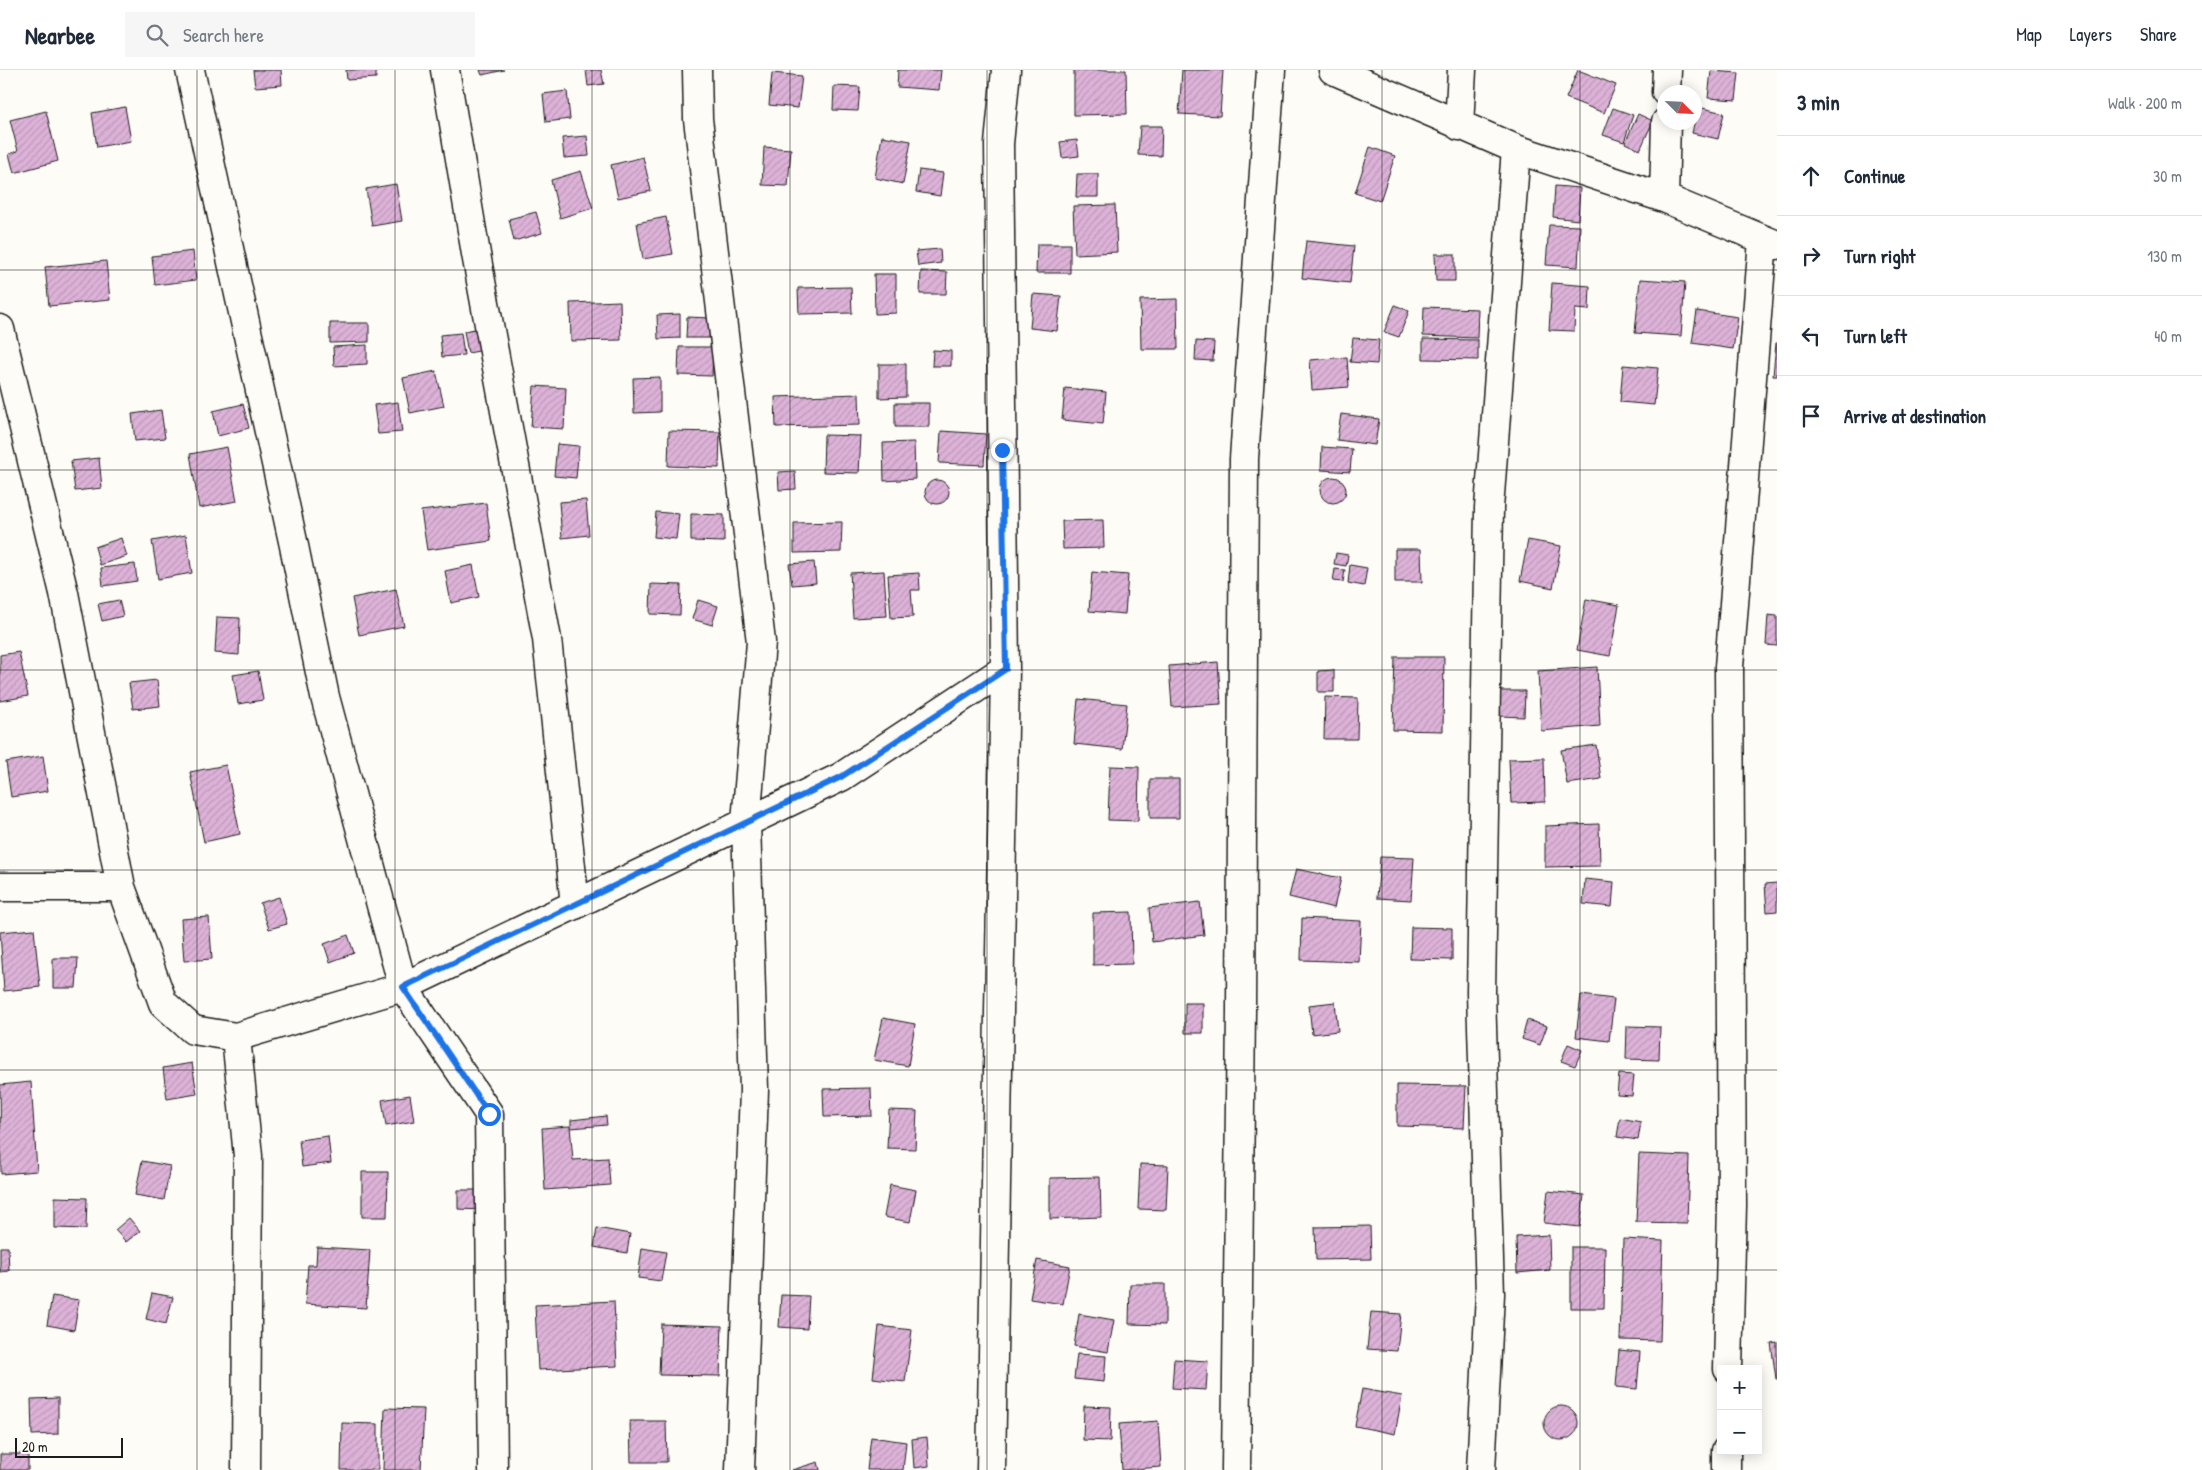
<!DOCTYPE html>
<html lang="en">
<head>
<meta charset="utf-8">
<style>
  :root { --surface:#fff; --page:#f6f6f7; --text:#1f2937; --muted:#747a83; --line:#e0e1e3 }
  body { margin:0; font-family:"Patrick Hand",sans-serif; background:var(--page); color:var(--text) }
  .controls { position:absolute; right:15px; bottom:15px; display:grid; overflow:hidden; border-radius:0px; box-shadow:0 2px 12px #0003 }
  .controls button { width:45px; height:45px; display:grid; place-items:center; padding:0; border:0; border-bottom:1px solid var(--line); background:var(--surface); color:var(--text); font:25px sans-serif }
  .compass { position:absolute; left:1657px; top:15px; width:45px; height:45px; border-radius:50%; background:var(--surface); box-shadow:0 2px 12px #0003; rotate:114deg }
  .scale { position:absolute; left:15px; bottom:12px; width:108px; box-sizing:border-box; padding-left:5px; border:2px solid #1c1c1c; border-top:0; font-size:14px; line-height:18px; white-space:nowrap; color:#1c1c1c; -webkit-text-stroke:4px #fdfcf7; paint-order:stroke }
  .stop { position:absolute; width:15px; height:15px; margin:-11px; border:4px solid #1a73e8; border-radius:50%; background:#fff }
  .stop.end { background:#1a73e8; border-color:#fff; box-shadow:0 1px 5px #0008 }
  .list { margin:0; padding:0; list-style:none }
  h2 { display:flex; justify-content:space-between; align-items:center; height:65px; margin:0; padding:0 20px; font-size:21px }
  h2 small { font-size:16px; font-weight:400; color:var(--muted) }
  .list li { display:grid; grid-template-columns:32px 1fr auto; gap:15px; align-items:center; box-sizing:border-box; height:80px; padding:0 20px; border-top:1px solid var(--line) }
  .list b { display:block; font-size:19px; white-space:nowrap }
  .list em { font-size:16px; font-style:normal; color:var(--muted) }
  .icon { flex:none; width:28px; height:28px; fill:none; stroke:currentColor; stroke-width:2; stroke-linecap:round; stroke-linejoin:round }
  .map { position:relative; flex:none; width:1777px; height:1400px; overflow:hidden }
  header { display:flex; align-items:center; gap:30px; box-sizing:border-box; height:70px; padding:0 25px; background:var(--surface); border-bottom:1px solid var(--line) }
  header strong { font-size:24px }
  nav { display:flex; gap:28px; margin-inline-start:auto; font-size:18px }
  .search { width:350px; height:45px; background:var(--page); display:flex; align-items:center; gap:12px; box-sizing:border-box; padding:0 18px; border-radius:0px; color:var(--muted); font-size:19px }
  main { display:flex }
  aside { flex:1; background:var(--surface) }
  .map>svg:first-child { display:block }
</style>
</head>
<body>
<header>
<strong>Nearbee</strong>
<div class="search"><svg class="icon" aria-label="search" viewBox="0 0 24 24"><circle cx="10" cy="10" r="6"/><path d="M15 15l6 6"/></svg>Search here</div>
<nav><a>Map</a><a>Layers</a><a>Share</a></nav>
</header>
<main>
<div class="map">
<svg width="1777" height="1400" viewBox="0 0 1777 1400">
  <defs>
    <pattern id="building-hatch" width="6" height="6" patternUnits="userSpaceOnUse" patternTransform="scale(1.25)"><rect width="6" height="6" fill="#ddb2d8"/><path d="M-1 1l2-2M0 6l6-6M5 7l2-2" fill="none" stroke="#bd98b9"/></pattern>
  </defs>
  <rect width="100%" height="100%" fill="#fdfcf7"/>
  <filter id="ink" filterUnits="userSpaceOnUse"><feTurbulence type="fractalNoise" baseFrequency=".02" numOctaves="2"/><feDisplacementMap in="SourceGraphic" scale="10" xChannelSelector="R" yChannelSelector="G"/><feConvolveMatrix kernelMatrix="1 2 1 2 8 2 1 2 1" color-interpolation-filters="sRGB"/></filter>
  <g filter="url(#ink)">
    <!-- building -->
    <path fill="url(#building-hatch)" stroke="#1c1c1c" d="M253,0H281L282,15L255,17Z
      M346,0H376V8L347,10Z
      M480,0H504L482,5Z
      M586,0H601L604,14L588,16Z
      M898,0H941L939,20L897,17Z
      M1074,0H1126L1127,44L1074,45Z
      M1182,0H1223L1220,46L1179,44Z
      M1578,0L1616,15L1604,43L1566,28Z
      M1711,1L1739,3L1736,30L1708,28Z
      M772,3L802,6L798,38L769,35Z
      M834,16L860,17L858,41L833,40Z
      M567,21L570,49L546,52L543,24Z
      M125,37L131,71L97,77L92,43Z
      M1698,37L1724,43L1718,69L1692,63Z
      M1613,38L1633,45L1624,72L1603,65Z
      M46,41L58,91L14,103L9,84L18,81L10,50Z
      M1638,44L1653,51L1640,80L1625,73Z
      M1140,56H1162L1161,86L1138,85Z
      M587,66L589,86L564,88L562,68Z
      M882,66L911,71L903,114L875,108Z
      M1077,70L1079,86L1062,88L1060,72Z
      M764,77L791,79L788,116L762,115Z
      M1370,77L1395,86L1380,131L1355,123Z
      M643,87L651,121L618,128L611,95Z
      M919,100L943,103L940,126L916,122Z
      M581,101L593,138L560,148L551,110Z
      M1077,104H1098V127H1076Z
      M396,114L402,151L372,156L366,119Z
      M1555,116L1580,118L1578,150L1553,147Z
      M1115,135L1117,182L1075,184L1073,136Z
      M536,142L542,163L514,171L509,149Z
      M666,147L673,184L643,189L637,153Z
      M1549,155L1580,156L1578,197L1546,195Z
      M1306,171L1354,176L1350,213L1302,208Z
      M1037,174H1070V203H1036Z
      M940,179L941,193L918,196L916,181Z
      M193,181L196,210L155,215L152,186Z
      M1435,184H1455V211H1436Z
      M106,191L110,230L49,236L45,197Z
      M921,201L947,202L946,224H920Z
      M874,204H896V243L875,244Z
      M1640,209L1685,212L1681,266L1635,263Z
      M1552,213L1590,216L1589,240L1575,239L1574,261L1549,260Z
      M851,217L852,243L799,244L798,218Z
      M1033,224L1061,226L1057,261L1030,258Z
      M1177,229L1178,279H1141L1140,230Z
      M620,231L621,270L571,271L570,233Z
      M1395,235L1409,241L1399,267L1384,262Z
      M1424,237L1478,239L1477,268L1423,266Z
      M1697,241L1738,247L1733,279L1692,273Z
      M680,244V268L658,269L657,245Z
      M687,247L711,248V268H686Z
      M330,253H369V272L330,273Z
      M486,257L490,279L468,283L464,261Z
      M461,263L464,285L442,287L440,265Z
      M1353,268L1379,270L1377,294L1350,292Z
      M1423,269L1478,270V290L1423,289Z
      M1196,271L1214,272L1213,291L1195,290Z
      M1776,273H1777V306H1773Z
      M367,275V294L334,296L333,277Z
      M679,277H713L712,306L678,305Z
      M933,280L951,281V296H932Z
      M1347,287L1349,317L1312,320L1310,290Z
      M879,294H906V327L879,328Z
      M1623,295L1658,298L1654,335L1620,332Z
      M436,301L444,336L410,343L403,308Z
      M660,307V342L634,343L633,308Z
      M534,316L566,318L564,359L531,357Z
      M1065,318L1106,322L1103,354L1062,350Z
      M859,324L860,355L776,357L775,327Z
      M398,332L402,362L378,364L374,335Z
      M895,333H929V357H895Z
      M243,334L249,358L218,366L213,341Z
      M161,340L165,368L135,371L132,344Z
      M1341,344L1379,349L1375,375L1337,370Z
      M669,361L720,362L719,398L668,396Z
      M941,361L986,364L984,395L939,393Z
      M824,365L861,366L859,403L823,402Z
      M914,372L915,409L884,411L883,373Z
      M557,374L579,376L576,408L554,406Z
      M227,377L237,431L199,438L190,384Z
      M1322,377L1352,379L1350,402L1321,400Z
      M99,388L102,418L75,421L71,391Z
      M795,401L796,419L779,420L778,402Z
      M1320 420a13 13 0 1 1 26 0a13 13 0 1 1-26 0Z
      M925 422a12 12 0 1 1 24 0a12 12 0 1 1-24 0Z
      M586,430L589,465L562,468L559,432Z
      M486,433L491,471L427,480L421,441Z
      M656,442L679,444L676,469L654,467Z
      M691,444L724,445V472L691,471Z
      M1103,450L1104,478L1063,479L1062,451Z
      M842,452L841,482L794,483V453Z
      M186,465L192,503L158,509L152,471Z
      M121,468L127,486L100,495L95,477Z
      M1528,470L1561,476L1553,518L1520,511Z
      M1395,479H1421L1422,512H1395Z
      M1336,483L1348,485L1346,496L1334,494Z
      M814,492L816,513L792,515L789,494Z
      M135,494L137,511L103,516L101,498Z
      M473,495L479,527L451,533L445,501Z
      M1350,495L1367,498L1364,516L1348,513Z
      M1335,499L1345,500L1343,512L1333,511Z
      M884,501L887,546L853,548L850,503Z
      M1092,502L1128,505L1125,544L1089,541Z
      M919,503L920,520H911L913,547L891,548L888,505Z
      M651,514L681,515L680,545L650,544Z
      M396,519L404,556L359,565L352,528Z
      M1586,529L1619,535L1610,586L1577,580Z
      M119,530L123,546L102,551L98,534Z
      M698,530L718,536L712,555L692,549Z
      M1768,545L1777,546V576L1766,575Z
      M217,547L240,548L239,585L215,583Z
      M19,582L28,626L0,631V585Z
      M1395,587H1444L1443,661L1393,660Z
      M1218,592L1221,634L1172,637L1169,596Z
      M1597,597L1600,656L1541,661L1538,601Z
      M1334,600V622H1318V601Z
      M258,601L263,630L238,634L233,605Z
      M157,610L160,636L133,639L129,613Z
      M1500,621H1525L1524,647L1500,646Z
      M1325,627L1358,628L1357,669H1324Z
      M1078,629L1127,634L1122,679L1074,674Z
      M1596,675L1601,709L1567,714L1561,680Z
      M43,686L48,721L11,727L6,692Z
      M1544,688L1545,732L1511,733L1509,689Z
      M226,695L240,764L204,772L190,702Z
      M1110,696L1139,697L1138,751L1108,750Z
      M1150,709H1179V748H1150Z
      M1599,754L1600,796L1545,797V756Z
      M1380,787L1414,788L1411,830L1377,828Z
      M1296,799L1341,808L1334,838L1289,827Z
      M1585,809L1614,812L1612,837L1583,834Z
      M1777,813V841L1767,842L1765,814Z
      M279,827L287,854L269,859L260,833Z
      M1200,832L1204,865L1152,872L1149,838Z
      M1131,842L1132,894L1093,895V843Z
      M209,847L212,889L184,891L181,849Z
      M1302,848L1361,851L1359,892L1301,890Z
      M1411,857L1452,858V890L1410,889Z
      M34,859L40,917L4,921L0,862Z
      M348,865L354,883L330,892L324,874Z
      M53,888H78L76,918H53Z
      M1581,925L1614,929L1609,971L1576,967Z
      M1335,932L1338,961L1312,964L1309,935Z
      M1185,933H1203V963H1185Z
      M883,948L915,954L908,996L874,990Z
      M1527,950L1547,956L1540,975L1522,969Z
      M1627,956L1660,957L1659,990L1626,989Z
      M1568,974L1582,980L1575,996L1561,991Z
      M192,993L197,1024L167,1029L163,998Z
      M1619,1004L1634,1005L1632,1026L1617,1025Z
      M31,1012L37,1101L1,1104L0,1015Z
      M1397,1015L1466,1016L1464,1058L1397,1056Z
      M871,1018L872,1046L824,1047L823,1019Z
      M410,1025L414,1051L386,1056L382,1030Z
      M889,1040L917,1041L915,1079L887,1078Z
      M606,1046L607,1055L571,1058V1050Z
      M1620,1048L1641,1052L1638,1070L1617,1067Z
      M570,1056L573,1090L608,1088L610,1115L545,1120L542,1058Z
      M328,1066L331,1093L302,1097L299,1070Z
      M1639,1084L1689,1086L1687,1153L1636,1152Z
      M142,1091L170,1096L164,1130L135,1125Z
      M1140,1094L1168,1095L1166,1140L1138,1139Z
      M362,1102H388L387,1147H362Z
      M1100,1107L1101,1147L1050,1149V1108Z
      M890,1115L916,1120L910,1152L884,1147Z
      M458,1120H485L484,1140L458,1139Z
      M1548,1121L1584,1125L1580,1157L1544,1153Z
      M55,1127L87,1128L86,1159L55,1158Z
      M129,1148L140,1161L126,1172L115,1160Z
      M1370,1156L1371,1189L1316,1190L1315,1157Z
      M597,1158L630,1164L627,1183L594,1177Z
      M1549,1165L1550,1200L1517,1203L1516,1167Z
      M1623,1169L1663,1171L1660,1271L1620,1270Z
      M0,1177H8L9,1201L0,1202Z
      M317,1177L370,1180L366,1238L305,1234L308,1195H316Z
      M1571,1177H1605L1604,1238H1571Z
      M642,1178L666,1182L661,1211L638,1208Z
      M1037,1190L1070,1196L1063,1234L1030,1229Z
      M1130,1214H1165V1255L1129,1254Z
      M152,1223L173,1227L166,1254L146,1249Z
      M781,1225L809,1226L807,1259L779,1257Z
      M52,1226L79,1230L74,1260L47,1255Z
      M614,1231L617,1296L538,1300L535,1235Z
      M1371,1242L1401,1244L1397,1281L1367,1279Z
      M1079,1244L1114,1250L1108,1282L1074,1276Z
      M661,1254L722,1256L720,1306L659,1305Z
      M879,1256L912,1260L905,1312L873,1308Z
      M1777,1272V1309H1776L1771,1273Z
      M1619,1280L1640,1282L1637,1319L1616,1317Z
      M1077,1284L1106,1286L1104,1312L1074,1309Z
      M1174,1289L1208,1291L1206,1320L1172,1318Z
      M1362,1319L1402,1326L1395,1364L1355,1356Z
      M58,1328V1364L32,1365L31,1329Z
      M1084,1336L1111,1337L1110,1371L1083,1370Z
      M1544 1353a17 17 0 1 1 34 0a17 17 0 1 1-34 0Z
      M385,1338L424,1339L421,1400H383Z
      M630,1351H666L667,1392H631Z
      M1158,1351L1161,1397L1122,1400L1119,1354Z
      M342,1353L378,1354V1400H341Z
      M871,1367L906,1372L903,1400H867Z
      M927,1367L929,1396L914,1398L912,1369Z
      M0,1384H28V1400H0Z
      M818,1392L820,1400H792Z"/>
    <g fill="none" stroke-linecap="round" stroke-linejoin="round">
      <!-- street casing -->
      <g stroke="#1c1c1c" stroke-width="31">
        <path id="street" d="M190,0L294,476L325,627L403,917L489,1044L493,1400
          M445,0L476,184L547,569L575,835
          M697,0L698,49L761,572L746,752L754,1020L740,1400
          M1333,0L1516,79L1664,128L1777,175
          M1666,22L1667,0
          M1459,56L1462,0
          M1664,128L1666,52
          M0,259L64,523L121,817L163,933L193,960L236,967L403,917L841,707L1005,599
          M0,817H121
          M236,967L248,1086L246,1400
          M1728,1299L1732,1135L1729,597L1763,170
          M991,1400L1005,599L999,74L1006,0
          M1236,1400L1241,940L1244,389L1271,0
          M1481,1400L1490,1224L1481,923L1489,438L1516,79
          M1726,1400V1381"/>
      </g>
      <!-- street -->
      <use href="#street" stroke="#fdfcf7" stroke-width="28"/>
    </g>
  </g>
  <g fill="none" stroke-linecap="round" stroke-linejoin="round" filter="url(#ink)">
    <!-- route -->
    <path stroke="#1a73e8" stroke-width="6" d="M489,1044L403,917L841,707L1006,599L1002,380"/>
  </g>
  <!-- grid -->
  <path fill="none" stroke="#1c1c1c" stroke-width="1" stroke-opacity="0.55" d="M197,0V1400M395,0V1400M592,0V1400M790,0V1400M987,0V1400M1185,0V1400M1382,0V1400M1580,0V1400M0,200H1777M0,400H1777M0,600H1777M0,800H1777M0,1000H1777M0,1200H1777"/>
</svg>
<div class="controls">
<button>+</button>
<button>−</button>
</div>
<svg class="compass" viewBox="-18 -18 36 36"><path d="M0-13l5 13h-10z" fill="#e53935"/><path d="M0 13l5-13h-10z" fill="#747a83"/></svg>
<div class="scale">20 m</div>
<div class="stop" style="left:489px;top:1044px"></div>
<div class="stop end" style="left:1002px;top:380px"></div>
</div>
<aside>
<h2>3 min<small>Walk · 200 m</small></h2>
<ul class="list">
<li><svg class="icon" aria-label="ahead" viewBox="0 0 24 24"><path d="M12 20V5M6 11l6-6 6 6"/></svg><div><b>Continue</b></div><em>30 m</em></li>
<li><svg class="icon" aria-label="right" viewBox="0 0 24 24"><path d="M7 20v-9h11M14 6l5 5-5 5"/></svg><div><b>Turn right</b></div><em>130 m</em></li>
<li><svg class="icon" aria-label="left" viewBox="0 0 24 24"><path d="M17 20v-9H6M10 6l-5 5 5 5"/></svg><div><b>Turn left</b></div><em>40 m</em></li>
<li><svg class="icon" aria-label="arrive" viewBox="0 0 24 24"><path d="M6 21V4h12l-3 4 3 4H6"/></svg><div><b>Arrive at destination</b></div></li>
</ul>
</aside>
</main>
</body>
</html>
